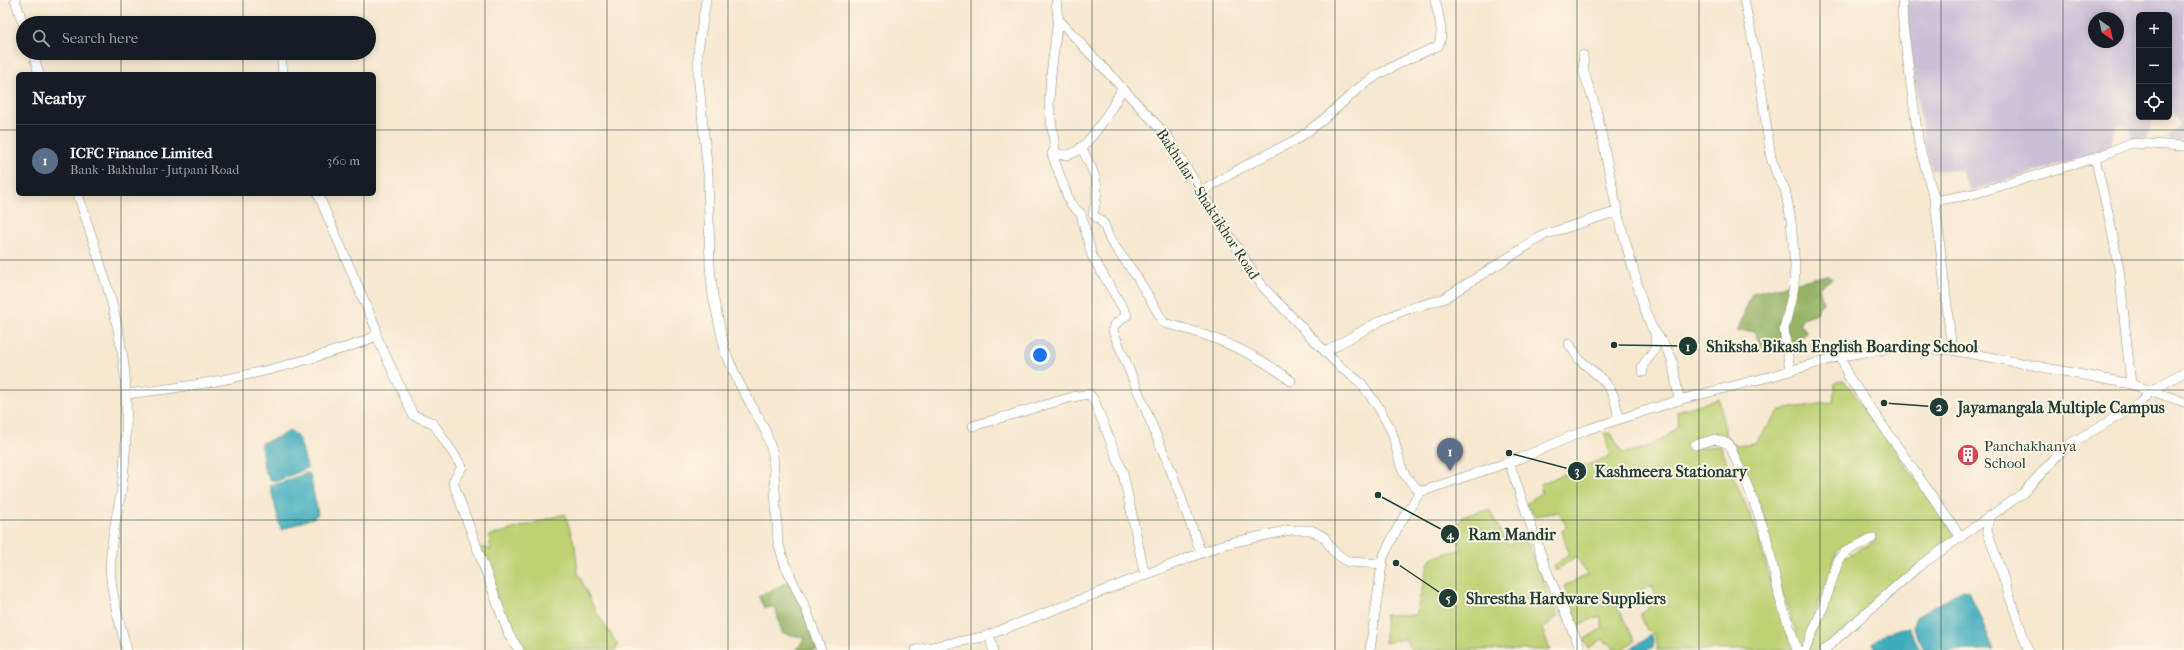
<!DOCTYPE html>
<html lang="en">
<head>
<meta charset="utf-8">
<style>
  :root { --surface:#171b24; --page:#242831; --text:#f1f3f6; --muted:#9ea1a6; --line:#363941; --accent:#0b8043 }
  body { margin:0; font-family:"IM FELL French Canon",serif; background:var(--page); color:var(--text) }
  .controls { position:absolute; right:12px; top:12px; display:grid; overflow:hidden; border-radius:6px; box-shadow:0 2px 10px #0003 }
  .controls button { width:36px; height:36px; display:grid; place-items:center; padding:0; border:0; border-bottom:1px solid var(--line); background:var(--surface); color:var(--text); font:20px sans-serif }
  .compass { position:absolute; left:2088px; top:12px; width:36px; height:36px; border-radius:50%; background:var(--surface); box-shadow:0 2px 10px #0003; rotate:146deg }
  .you { position:absolute; left:1040px; top:355px; width:14px; height:14px; margin:-10px; border:3px solid #fff; border-radius:50%; background:#1a73e8; box-shadow:0 0 0 6px #1a73e833 }
  .badge { display:grid; place-items:center; width:26px; height:26px; border-radius:50%; background:var(--accent); color:#fff; font-size:13px; font-weight:700 }
  .pin { position:absolute; translate:-50% -33px; filter:drop-shadow(0 1px 2px #0008) }
  .pin::after { content:''; position:absolute; top:21px; width:14px; height:12px; background:inherit; clip-path:polygon(0 0,100% 0,50% 100%) }
  .list { margin:0; padding:0; list-style:none }
  h2 { display:flex; justify-content:space-between; align-items:center; height:52px; margin:0; padding:0 16px; font-size:17px }
  h2 small { font-size:13px; font-weight:400; color:var(--muted) }
  .list li { display:grid; grid-template-columns:26px 1fr auto; gap:12px; align-items:center; box-sizing:border-box; height:72px; padding:0 16px; border-top:1px solid var(--line) }
  .list b { display:block; font-size:15px; white-space:nowrap }
  .list p { margin:0; font-size:13px; white-space:nowrap; color:var(--muted) }
  .list em { font-size:13px; font-style:normal; color:var(--muted) }
  .icon { flex:none; width:22px; height:22px; fill:none; stroke:currentColor; stroke-width:2; stroke-linecap:round; stroke-linejoin:round }
  .map { position:relative; flex:none; width:2184px; height:650px; overflow:hidden }
  .search { position:absolute; background:var(--surface); box-shadow:0 2px 10px #0003; left:16px; top:16px; width:360px; height:44px; display:flex; align-items:center; gap:10px; box-sizing:border-box; padding:0 14px; border-radius:22px; color:var(--muted); font-size:15px }
  .panel { position:absolute; background:var(--surface); box-shadow:0 2px 10px #0003; left:16px; top:72px; width:360px; height:124px; border-radius:6px }
  .map>svg:first-child { display:block }
</style>
</head>
<body>
<div class="map">
<svg width="2184" height="650" viewBox="0 0 2184 650">
  <rect width="100%" height="100%" fill="#fcf5e5"/>
  <filter id="ink" filterUnits="userSpaceOnUse"><feTurbulence type="fractalNoise" baseFrequency=".025" numOctaves="2"/><feDisplacementMap in="SourceGraphic" scale="8" xChannelSelector="R" yChannelSelector="G"/><feConvolveMatrix kernelMatrix="1 2 1 2 8 2 1 2 1" color-interpolation-filters="sRGB"/></filter>
  <filter id="wash" filterUnits="userSpaceOnUse"><feTurbulence type="fractalNoise" baseFrequency=".012" numOctaves="4" result="noise"/><feDisplacementMap in="SourceGraphic" scale="16" xChannelSelector="R" yChannelSelector="G"/><feGaussianBlur stdDeviation="0.9" result="paint"/><feColorMatrix in="noise" values="0 0 0 0 0 0 0 0 0 0 0 0 0 0 0 0 0 1.4 0 .05"/><feComposite in="paint" operator="in"/></filter>
  <g filter="url(#wash)">
    <rect width="100%" height="100%" fill="#f7e8d0"/>
    <!-- industrial -->
    <path fill="#cabfd6" fill-rule="evenodd" d="M1905,0H2184V141L2166,139L2180,125L2169,107V15H2139V117H2154L2146,139H2132L2130,128L2117,125L2109,150L1970,191L1961,171L1932,170L1925,146L1906,24ZM2094,18H2118V42H2094Z"/>
    <!-- green -->
    <path fill="#bed175" stroke="#6e8754" d="M1844,380L1956,536L1820,650H1808L1843,558L1875,541V535L1838,549L1802,650L1732,445L1716,435L1692,440L1691,448L1720,446L1757,531L1774,595L1793,650H1656L1658,648L1655,635L1647,630L1640,614L1657,600L1652,585L1633,594L1617,606L1635,641L1620,650H1614L1610,643H1606L1603,639L1588,648L1583,640L1603,628L1600,616L1578,625L1564,586L1588,575L1576,556L1556,571L1554,565L1569,555L1562,531L1567,527L1559,512L1535,516L1526,504L1542,492L1540,484L1610,456L1605,433H1611L1622,453C1643,451 1663,441 1678,427L1677,411L1719,399L1726,436L1735,445L1755,443L1780,410L1833,402L1835,383Z
      M1489,510L1508,545L1525,537L1558,616L1542,629L1550,650H1411L1405,639L1385,643V615H1416L1426,571L1431,558L1462,549L1456,528L1463,516Z
      M565,514L575,546L578,573L595,610L617,644L616,650H525C503,624 492,580 481,547L491,550L489,536Z"/>
    <!-- forest -->
    <path fill="#96b366" stroke="#5a784d" d="M1827,275L1832,279L1819,287L1823,303L1819,307L1817,313L1802,318L1800,323L1807,332L1794,342L1777,343L1769,350L1760,345L1754,331L1737,332L1752,293Z
      M790,581L805,615L817,650H796L805,638L782,633L775,607L765,608L759,596Z"/>
    <!-- water -->
    <path fill="#3eacbd" stroke="#2e7478" d="M290,431C304,437 302,456 308,468L277,481L270,480L264,469L261,443L276,438Z
      M306,473L310,474L318,514L315,517L281,530L270,485L281,483Z
      M1962,590L1969,591L1971,595L1994,650H1924L1913,626L1916,617Z
      M1909,627L1920,650H1876L1873,643C1883,633 1894,629 1909,627Z
      M1651,635L1654,640L1653,647L1647,650H1629Z"/>
  </g>
  <g filter="url(#ink)">
    <g fill="none" stroke-linecap="round" stroke-linejoin="round">
      <!-- minor casing -->
      <g stroke="#8b9282" stroke-width="10">
        <path id="minor" d="M15,0L23,23
          M706,0L698,50V74L708,174L710,266L713,296L725,351L738,381L765,430L773,454L778,542L785,565L806,609L821,650
          M1056,0L1058,19L1168,137L1201,192L1263,287L1339,366L1361,383L1379,408L1392,432L1401,466L1405,475L1420,492
          M1744,0L1757,60L1771,158L1778,177L1785,189L1791,220L1795,266L1794,287L1784,329L1790,371
          M1902,0L1903,25L1919,145L1935,201
          M1058,19L1051,74L1049,104L1055,149L1052,154L1070,203L1081,214L1092,256L1127,315L1114,325L1113,331L1174,478L1201,553
          M33,53L39,74
          M281,53L283,74
          M1583,55L1584,73L1596,108L1618,215L1644,308L1652,328L1662,341L1672,359L1679,400
          M1081,147C1096,175 1101,183 1093,214L1104,224L1110,240L1137,277L1164,323C1209,334 1255,352 1291,381
          M1052,154C1058,154 1065,156 1071,154C1088,149 1114,105 1122,89
          M1201,192L1241,168L1299,138L1324,119L1360,87L1379,74L1406,60L1438,46C1445,33 1438,14 1435,0
          M78,194C98,258 123,322 126,390C127,421 126,455 122,487C117,517 108,549 111,579C113,603 121,627 127,650
          M376,335L413,415L433,423L462,467L453,482L509,635L519,650
          M1569,344L1579,359L1605,382L1614,396L1619,419
          M1952,350L1935,201L1973,194L2095,158
          M1325,352L1380,321L1405,310L1443,299L1544,235L1618,211
          M1841,356L1848,376L1960,536
          M1643,372L1642,367C1652,350 1658,354 1655,331
          M2131,384L2119,269L2110,221L2095,158L2131,143L2184,146
          M126,394C196,387 264,374 331,352C345,347 364,344 376,335V328L318,194
          M973,426L1072,397L1089,394L1094,400L1123,473L1145,576
          M1695,445L1715,439L1729,444L1750,492L1766,535L1780,599L1797,650
          M1509,462L1546,569L1581,650
          M1420,492L1521,458L1586,430L1679,400L1772,376L1841,356L1892,348L1952,350L2131,384L2184,402
          M1989,517L1987,530L2028,650
          M990,635L993,650
          M916,650L983,637L1225,544L1290,530H1311L1324,537L1333,551L1348,562L1383,564
          M1370,650L1383,557L1399,525L1420,492
          M1805,650L1824,605L1839,559L1845,552L1872,538
          M1824,650L1918,567L2023,493L2066,446L2139,404L2151,391L2184,372"/>
      </g>
      <!-- minor -->
      <use href="#minor" stroke="#fff" stroke-width="9"/>
    </g>
  </g>
  <!-- grid -->
  <path fill="none" stroke="#1f3d34" stroke-width="1" stroke-opacity="0.55" d="M121,0V23M243,0V23M364,0V23M485,0V650M607,0V650M728,0V650M849,0V650M971,0V650M1092,0V650M1213,0V650M1335,0V650M1456,0V650M1577,0V650M1699,0V650M1820,0V650M1941,0V650M2063,0V650M121,53V74M243,53V74M364,53V74M0,130H18M374,130H2184M121,194V650M243,194V650M364,194V650M0,260H2184M0,390H2184M0,520H2184"/>
  <!-- icons -->
  <defs>
    <g id="building-disc" transform="scale(1.15)"><circle r="9.5" fill="#d1495b" stroke="#fcf5e5"/><path d="M-4-6H4V6H1V3H-1V6H-4ZM-2.5-4.3h1.7v1.8h-1.7ZM.8-4.3h1.7v1.8H.8ZM-2.5-1h1.7V.8h-1.7ZM.8-1h1.7V.8H.8Z" fill="#fff"/></g>
  </defs>
  <g fill-rule="evenodd">
    <use href="#building-disc" x="1968" y="455"/>
  </g>
  <g text-anchor="middle" dominant-baseline="central" stroke-width="4" stroke-linejoin="round" paint-order="stroke">
    <!-- street labels -->
    <g font-size="15" fill="#1f3d34" stroke="#fcf5e5">
      <text transform="translate(1208 204) rotate(57)">Bakhular - Shaktikhor Road</text>
    </g>
    <!-- poi labels -->
    <g font-size="15" fill="#1f3d34" stroke="#fcf5e5" text-anchor="start">
      <text x="1984" y="446">Panchakhanya<tspan x="1984" dy="17">School</tspan></text>
    </g>
  </g>
  <!-- callouts -->
  <path fill="none" stroke="#1f3d34" stroke-width="1.5" d="M1614 345L1688 346M1884 403L1939 407M1509 453L1577 471M1378 495L1450 534M1396 563L1448 598"/>
  <g fill="#1f3d34" stroke="#fcf5e5" stroke-width="1.5">
    <circle cx="1614" cy="345" r="4"/>
    <circle cx="1884" cy="403" r="4"/>
    <circle cx="1509" cy="453" r="4"/>
    <circle cx="1378" cy="495" r="4"/>
    <circle cx="1396" cy="563" r="4"/>
    <circle cx="1688" cy="346" r="10"/>
    <circle cx="1939" cy="407" r="10"/>
    <circle cx="1577" cy="471" r="10"/>
    <circle cx="1450" cy="534" r="10"/>
    <circle cx="1448" cy="598" r="10"/>
  </g>
  <g font-size="12" text-anchor="middle" font-weight="bold" fill="#fff">
    <text x="1688" y="351">1</text>
    <text x="1939" y="411">2</text>
    <text x="1577" y="475">3</text>
    <text x="1450" y="539">4</text>
    <text x="1448" y="603">5</text>
  </g>
  <g font-size="16" text-anchor="middle" font-weight="bold" fill="#1f3d34" stroke="#fcf5e5" stroke-width="4" stroke-linejoin="round" paint-order="stroke">
    <text x="1842" y="352">Shiksha Bikash English Boarding School</text>
    <text x="2061" y="413">Jayamangala Multiple Campus</text>
    <text x="1671" y="477">Kashmeera Stationary</text>
    <text x="1512" y="540">Ram Mandir</text>
    <text x="1566" y="604">Shrestha Hardware Suppliers</text>
  </g>
</svg>
<div class="controls">
<button>+</button>
<button>−</button>
<button><svg class="icon" aria-label="locate" viewBox="0 0 24 24"><circle cx="12" cy="12" r="6"/><path d="M12 2v4M12 18v4M2 12h4M18 12h4"/></svg></button>
</div>
<svg class="compass" viewBox="-18 -18 36 36"><path d="M0-13l5 13h-10z" fill="#e53935"/><path d="M0 13l5-13h-10z" fill="#9ea1a6"/></svg>
<div class="you"></div>
<div class="pin badge" style="left:1450px;top:471px;background:#5c6f8a">1</div>
<div class="search"><svg class="icon" aria-label="search" viewBox="0 0 24 24"><circle cx="10" cy="10" r="6"/><path d="M15 15l6 6"/></svg>Search here</div>
<section class="panel">
<h2>Nearby<small></small></h2>
<ul class="list">
<li><span class="badge" style="background:#5c6f8a">1</span><div><b>ICFC Finance Limited</b><p>Bank · Bakhular - Jutpani Road</p></div><em>360 m</em></li>
</ul>
</section>
</div>
</body>
</html>
